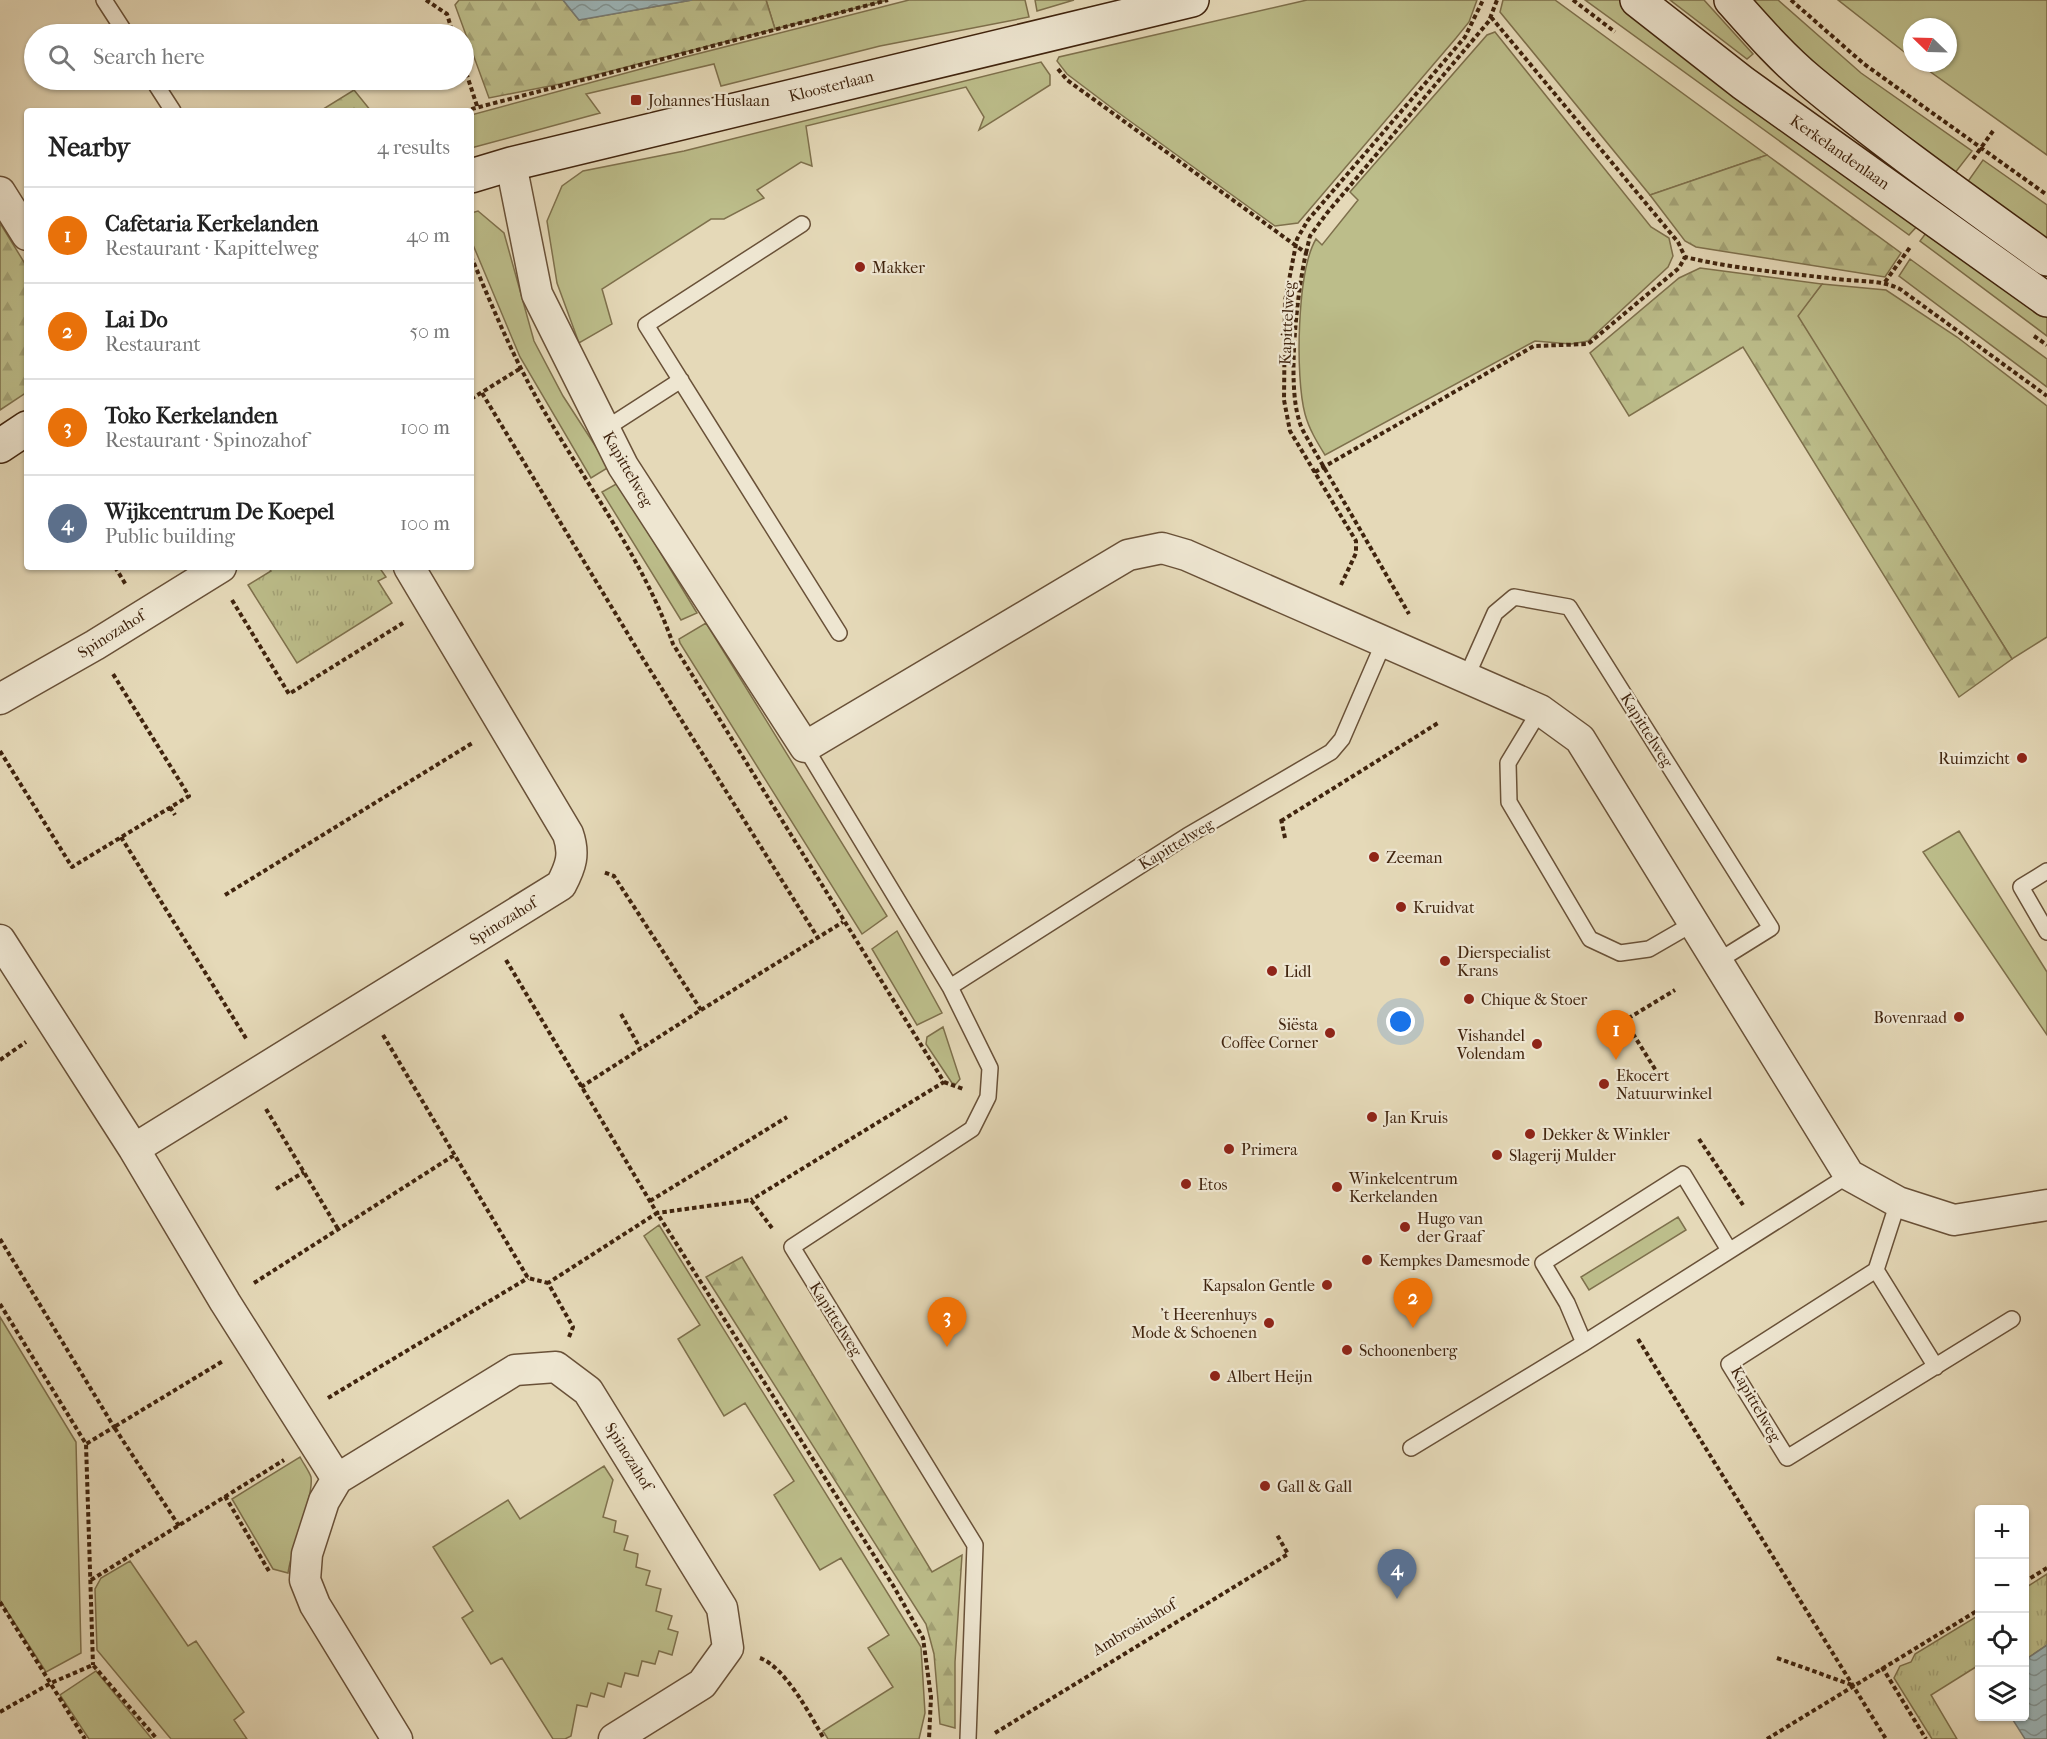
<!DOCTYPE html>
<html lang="en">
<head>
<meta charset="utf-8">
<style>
  :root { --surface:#fff; --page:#f2f2f2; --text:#222; --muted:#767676; --line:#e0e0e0; --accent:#8f2418 }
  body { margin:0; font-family:"IM FELL French Canon",serif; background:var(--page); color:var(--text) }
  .controls { position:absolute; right:18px; bottom:18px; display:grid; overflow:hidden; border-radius:6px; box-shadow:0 2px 4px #0004 }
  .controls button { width:54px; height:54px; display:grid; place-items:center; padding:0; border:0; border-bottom:2px solid var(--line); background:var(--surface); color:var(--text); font:30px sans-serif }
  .compass { position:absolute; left:1903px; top:18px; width:54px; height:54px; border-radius:50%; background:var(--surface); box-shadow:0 2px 4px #0004; rotate:293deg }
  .you { position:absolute; left:1401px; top:1022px; width:21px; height:21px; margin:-15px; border:4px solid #fff; border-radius:50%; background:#1a73e8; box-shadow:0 0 0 9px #1a73e833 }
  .badge { display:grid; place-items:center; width:39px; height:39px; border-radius:50%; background:var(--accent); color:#fff; font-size:20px; font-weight:700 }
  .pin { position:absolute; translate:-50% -50px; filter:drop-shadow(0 2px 3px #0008) }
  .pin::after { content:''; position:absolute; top:32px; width:21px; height:18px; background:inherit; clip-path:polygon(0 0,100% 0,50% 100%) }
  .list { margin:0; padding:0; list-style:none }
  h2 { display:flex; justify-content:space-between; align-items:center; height:78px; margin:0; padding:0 24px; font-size:26px }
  h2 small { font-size:20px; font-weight:400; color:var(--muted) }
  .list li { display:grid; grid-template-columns:39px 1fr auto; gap:18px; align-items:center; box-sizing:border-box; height:96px; padding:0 24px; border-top:2px solid var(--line) }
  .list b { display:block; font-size:22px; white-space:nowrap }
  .list p { margin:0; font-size:20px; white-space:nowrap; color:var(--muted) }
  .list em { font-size:20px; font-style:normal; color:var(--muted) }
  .icon { flex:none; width:33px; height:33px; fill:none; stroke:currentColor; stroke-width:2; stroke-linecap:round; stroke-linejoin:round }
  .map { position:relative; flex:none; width:2047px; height:1739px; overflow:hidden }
  .search { position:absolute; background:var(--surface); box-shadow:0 2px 4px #0004; left:24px; top:24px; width:450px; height:66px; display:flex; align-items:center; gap:15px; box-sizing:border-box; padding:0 21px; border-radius:33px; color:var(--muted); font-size:22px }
  .panel { position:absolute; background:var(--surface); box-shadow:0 2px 4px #0004; left:24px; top:108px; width:450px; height:462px; border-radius:6px }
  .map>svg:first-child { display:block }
</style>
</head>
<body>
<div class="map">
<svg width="2047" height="1739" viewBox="0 0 2047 1739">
  <defs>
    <pattern id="forest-firs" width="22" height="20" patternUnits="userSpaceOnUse" patternTransform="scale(1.5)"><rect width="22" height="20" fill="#bcbd8a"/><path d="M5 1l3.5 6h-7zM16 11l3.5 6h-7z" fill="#a3a276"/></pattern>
    <pattern id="park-tufts" width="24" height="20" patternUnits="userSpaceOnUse" patternTransform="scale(1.5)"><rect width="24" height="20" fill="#bcbd8a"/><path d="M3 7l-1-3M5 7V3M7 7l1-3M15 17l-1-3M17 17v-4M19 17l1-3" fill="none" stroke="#a3a276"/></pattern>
    <pattern id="water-waves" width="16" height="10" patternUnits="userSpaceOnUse" patternTransform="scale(1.5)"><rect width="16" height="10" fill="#9cb7bb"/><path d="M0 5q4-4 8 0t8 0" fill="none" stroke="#819596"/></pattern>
  </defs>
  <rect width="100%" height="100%" fill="#e5d9b8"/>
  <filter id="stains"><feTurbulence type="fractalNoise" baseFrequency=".00333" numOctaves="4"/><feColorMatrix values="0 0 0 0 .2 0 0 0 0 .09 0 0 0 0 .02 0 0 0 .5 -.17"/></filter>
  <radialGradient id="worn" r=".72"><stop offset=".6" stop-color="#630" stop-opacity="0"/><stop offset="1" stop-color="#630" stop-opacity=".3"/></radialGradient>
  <!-- green -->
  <path fill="#bcbd8a" stroke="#7e704c" stroke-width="1.5" d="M766,0H888L775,29Z
    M909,0H1025L1029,17L880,46L721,86L714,64L586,94L600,113L471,148V115L685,57Z
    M1035,0H1074L1037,11Z
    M1307,0H1477L1469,22L1456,38L1298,223L1275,226L1116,111L1067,74L1057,61L1059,57Z
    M1503,0H1555L1767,155L1650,195L1500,12Z
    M1585,0H1619L1921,222L1909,235Z
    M1670,0H1704L1753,54L1747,59Z
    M1749,0H1778L1861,73L1972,151L1951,178L1821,77Z
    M1838,0H2047V155L1918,63H1948V27H1912V58Z
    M1495,32L1651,227L1669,238L1673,256L1668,267L1588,341L1571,344L1535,341L1325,455C1317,442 1309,429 1305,414C1295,377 1297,271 1316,239L1322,245L1358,200L1350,192L1487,35Z
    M1041,62L1050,75V85L979,130L984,117L966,87L806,126L812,166L801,162L757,190L764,198L724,219H711L602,289L612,324L579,343L557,283L547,221L562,186L583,171L684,151Z
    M1983,160L2047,205V247L1964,187Z
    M478,211L504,233L534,341L563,396L609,467L591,478L520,357L471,240V213Z
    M1929,229L2047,312V336L1920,241Z
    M1910,259L2047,359V387L1899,276Z
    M1822,284L1886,290L1957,337L2047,406V637L2012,659L1797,316Z
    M618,483L697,613L681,620L602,492Z
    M706,623L887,916L862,934L680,643L679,639Z
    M1959,831L2047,972V1035L1923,852Z
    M897,931L942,1013L917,1025L872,949Z
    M943,1027L960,1079L956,1084L952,1083L926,1044L927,1037Z
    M1678,1217L1686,1230L1589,1290L1581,1277Z
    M659,1225L921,1647L925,1713L919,1739H828L823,1731L893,1687L868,1648L889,1635L841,1558L820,1570L774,1495L794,1481L745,1403L724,1416L678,1339L700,1325L644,1236Z
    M0,1317L76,1442L81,1653L46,1672L0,1600Z
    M300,1457C303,1463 309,1471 311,1477C314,1497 291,1548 288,1573L273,1569L232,1499Z
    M604,1466L613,1480L603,1517L616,1521L614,1532L628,1536L624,1550L638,1554L636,1567L650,1571L646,1585L661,1589L656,1611L672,1616L668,1629L678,1632L672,1655L659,1651L655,1664L642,1661L638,1676L625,1673L621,1687L608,1683L604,1697L591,1693L587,1707L577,1705L571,1736L565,1739H553L502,1658L491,1664L462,1618L473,1611L433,1547L508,1500L520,1519Z
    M130,1561L188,1646L196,1641L244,1712L234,1720L247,1739H171L97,1650L95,1589L101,1578Z
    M96,1671L152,1739H89L60,1695Z"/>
  <!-- forest -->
  <path fill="url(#forest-firs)" stroke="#7e704c" stroke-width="1.5" d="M459,0H563L579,20L692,0H766L775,29L560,84L489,98L455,5Z
    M354,90L371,111H320Z
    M1767,155L1901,253L1885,277L1696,247L1685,241L1650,195Z
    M0,223L27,267V392L0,410Z
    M1700,268L1822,284L1798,316L2012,659L1959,697L1743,347L1629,416L1590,353L1679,278Z
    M742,1257L932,1572L962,1555L955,1662V1728L940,1724L934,1654L926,1624L706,1277Z"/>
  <!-- park -->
  <path fill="url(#park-tufts)" stroke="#7e704c" stroke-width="1.5" d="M268,567H379L386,577L378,581L392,603L297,663L248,585L271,571Z
    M2047,1574V1645L2025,1660V1588Z
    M1979,1615V1665L1931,1695L1957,1739H1932L1894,1678L1900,1666L1911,1662L1915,1654Z"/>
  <!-- water -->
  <path fill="url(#water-waves)" stroke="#777c76" stroke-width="1.5" d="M563,0H692L579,20Z
    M2047,1645V1739H2025L2011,1717L2024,1716L2025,1660Z"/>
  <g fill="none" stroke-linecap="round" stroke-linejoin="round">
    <!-- lane casing -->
    <g stroke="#695138" stroke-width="18">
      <path id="lane" d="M104,0L126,34
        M153,80L173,111
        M802,224L646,325L839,633
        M605,429L681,380
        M1466,678L1495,613L1514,597L1569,607L1771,928L1718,961
        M1540,710L1508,763L1509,802L1590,939L1620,953L1649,949L1694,923
        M805,747L950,987L990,1068L988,1097L972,1129L792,1247L975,1545L968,1739
        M2047,871L2021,887L2047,932
        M950,987L1187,836L1331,752L1342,739L1384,642
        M1898,1202L1876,1270L1729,1364L1787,1458L2012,1319
        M1876,1270L1936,1367
        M1584,1343L1567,1303L1543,1263L1683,1174L1729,1250
        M1411,1448L1584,1343L1849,1175"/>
    </g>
    <!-- street casing -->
    <g stroke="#695138" stroke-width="33">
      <path id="street" d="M511,164L537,294L623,466L805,747L1128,555L1162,548L1186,555L1540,710L1580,739L1849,1175L1898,1202L1954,1220L2047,1205
        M0,192L27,235
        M0,699L95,645L221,567
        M0,940L134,1149L561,885C571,866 575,854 568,834L409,567
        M134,1149L225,1302L337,1479
        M397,1739L315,1605L305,1580L307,1554L324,1501L337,1479L515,1370L556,1367L588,1391L722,1608L728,1648L702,1684L614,1739"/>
    </g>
    <!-- secondary casing -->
    <g stroke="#40240e" stroke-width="36">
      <path id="secondary" d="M1637,0L1743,83L2047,300
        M1731,0C1756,28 1781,57 1810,81C1886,144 1967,201 2047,259
        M471,176L511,164L1192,0
        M0,446L27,428"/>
    </g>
    <!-- path -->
    <path stroke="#40240e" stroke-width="4" stroke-dasharray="4.5 3" stroke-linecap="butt" d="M426,0L447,14L453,34
      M1573,0L1615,32
      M1791,0L1864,64L2047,195
      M1491,17L1678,242L1685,257C1735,269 1786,273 1837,279C1859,282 1879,279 1900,289L2047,396
      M464,66L477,106
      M1058,69L1067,80L1306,253C1297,293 1287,382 1299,420C1301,429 1307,437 1311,445L1409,614
      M464,111L888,0
      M1973,159L1993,131
      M1306,253L1310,236L1327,213L1489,21L1497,0
      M471,256C491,304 511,352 536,397C582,479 642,555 673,644L944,1082L751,1200
      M1885,282L1911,246
      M2034,336L2047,345
      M482,393L640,654L818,938
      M471,399L521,368
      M1315,472L1534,346L1588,344L1679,268L1685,257
      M115,567L126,585
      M1341,585L1356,553V541L1290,431L1284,400L1285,301L1297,239L1308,220L1465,37L1483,0
      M232,600L289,694L403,623
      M0,751L72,867L189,796L113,674
      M170,807L175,815
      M1281,819L1285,838
      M1281,821L1438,723
      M121,837L247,1040
      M225,895L474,742
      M506,960L657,1213L751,1200L772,1228
      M701,1010L843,922
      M621,1014L640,1048
      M1625,1021L1658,1074
      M1609,1030L1675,990
      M383,1035L528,1278L548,1283
      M0,1060L26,1042
      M944,1082L963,1089
      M581,1087L701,1010L614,876L603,872
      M266,1109L338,1229
      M1699,1139L1743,1205
      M276,1189L304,1172
      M650,1201L787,1117
      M0,1239L114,1427L86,1444
      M254,1283L456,1154
      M0,1304L86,1444L93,1665
      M569,1337L573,1327L548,1283L657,1213L894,1587L923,1638L931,1697L929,1739
      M1638,1339L1886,1739
      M328,1398L528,1278
      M225,1496L270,1573
      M179,1526L114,1427L223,1361
      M91,1580L284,1460
      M2024,1582L2047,1568
      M0,1602L85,1739
      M760,1658C785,1667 811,1716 824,1739
      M1777,1658L1852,1685
      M1882,1667L1926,1739
      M0,1712L51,1683L93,1665L157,1739
      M995,1733L1288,1554L1276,1533
      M1767,1739L1980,1609"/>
    <!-- lane -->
    <use href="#lane" stroke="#eee6d1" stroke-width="15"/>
    <!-- street -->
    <use href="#street" stroke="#eee6d1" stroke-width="30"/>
    <!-- secondary -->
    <use href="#secondary" stroke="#eee6d1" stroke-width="33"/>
  </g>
  <!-- markers -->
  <g fill="#8f2418" stroke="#eee6d1" stroke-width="2">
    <rect x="630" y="94" width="12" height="12" rx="3"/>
    <circle cx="860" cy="267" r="6"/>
    <circle cx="2022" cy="758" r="6"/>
    <circle cx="1374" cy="857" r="6"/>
    <circle cx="1401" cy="907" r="6"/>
    <circle cx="1445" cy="961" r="6"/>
    <circle cx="1272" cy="971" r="6"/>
    <circle cx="1469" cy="999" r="6"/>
    <circle cx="1959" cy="1017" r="6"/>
    <circle cx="1330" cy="1033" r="6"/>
    <circle cx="1537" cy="1044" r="6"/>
    <circle cx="1604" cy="1084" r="6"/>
    <circle cx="1372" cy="1117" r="6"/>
    <circle cx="1530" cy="1134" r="6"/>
    <circle cx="1229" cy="1149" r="6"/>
    <circle cx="1497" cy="1155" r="6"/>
    <circle cx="1186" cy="1184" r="6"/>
    <circle cx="1337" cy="1187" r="6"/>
    <circle cx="1405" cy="1227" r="6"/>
    <circle cx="1367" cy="1260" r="6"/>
    <circle cx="1327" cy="1285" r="6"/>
    <circle cx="1269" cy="1323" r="6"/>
    <circle cx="1347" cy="1350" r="6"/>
    <circle cx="1215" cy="1376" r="6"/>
    <circle cx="1265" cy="1486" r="6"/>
  </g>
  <g text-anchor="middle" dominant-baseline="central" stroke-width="4.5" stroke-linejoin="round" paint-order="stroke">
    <!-- street labels -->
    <g font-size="16" fill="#40240e" stroke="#eee6d1">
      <text transform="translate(831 86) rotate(-14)">Kloosterlaan</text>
      <text transform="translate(1840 152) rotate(35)">Kerkelandenlaan</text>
      <text transform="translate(1287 323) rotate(-87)">Kapittelweg</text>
      <text transform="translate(628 469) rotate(60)">Kapittelweg</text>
      <text transform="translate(111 634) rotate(-32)">Spinozahof</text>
      <text transform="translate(1647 730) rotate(58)">Kapittelweg</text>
      <text transform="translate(1176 844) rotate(-31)">Kapittelweg</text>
      <text transform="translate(503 921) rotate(-32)">Spinozahof</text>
      <text transform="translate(836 1319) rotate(58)">Kapittelweg</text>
      <text transform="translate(1756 1404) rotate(60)">Kapittelweg</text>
      <text transform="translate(629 1456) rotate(58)">Spinozahof</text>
      <text transform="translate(1134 1627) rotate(-31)">Ambrosiushof</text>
    </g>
    <!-- poi labels -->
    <g font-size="16" fill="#40240e" stroke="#eee6d1" text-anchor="start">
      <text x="648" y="100">Johannes Huslaan</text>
      <text x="872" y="267">Makker</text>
      <text x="2010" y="758" text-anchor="end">Ruimzicht</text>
      <text x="1386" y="857">Zeeman</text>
      <text x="1413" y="907">Kruidvat</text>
      <text x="1457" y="952">Dierspecialist<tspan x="1457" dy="18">Krans</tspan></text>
      <text x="1284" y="971">Lidl</text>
      <text x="1481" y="999">Chique &amp; Stoer</text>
      <text x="1947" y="1017" text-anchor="end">Bovenraad</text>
      <text x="1318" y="1024" text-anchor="end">Siësta<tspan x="1318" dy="18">Coffee Corner</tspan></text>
      <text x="1525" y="1035" text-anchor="end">Vishandel<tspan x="1525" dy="18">Volendam</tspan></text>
      <text x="1616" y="1075">Ekocert<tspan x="1616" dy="18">Natuurwinkel</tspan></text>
      <text x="1384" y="1117">Jan Kruis</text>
      <text x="1542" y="1134">Dekker &amp; Winkler</text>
      <text x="1241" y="1149">Primera</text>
      <text x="1509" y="1155">Slagerij Mulder</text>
      <text x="1349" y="1178">Winkelcentrum<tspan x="1349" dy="18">Kerkelanden</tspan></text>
      <text x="1198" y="1184">Etos</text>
      <text x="1417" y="1218">Hugo van<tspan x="1417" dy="18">der Graaf</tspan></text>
      <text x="1379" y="1260">Kempkes Damesmode</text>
      <text x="1315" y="1285" text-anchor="end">Kapsalon Gentle</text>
      <text x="1257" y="1314" text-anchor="end">'t Heerenhuys<tspan x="1257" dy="18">Mode &amp; Schoenen</tspan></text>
      <text x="1359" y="1350">Schoonenberg</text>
      <text x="1227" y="1376">Albert Heijn</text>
      <text x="1277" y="1486">Gall &amp; Gall</text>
    </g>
  </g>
  <rect width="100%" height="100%" filter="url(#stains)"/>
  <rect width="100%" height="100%" fill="url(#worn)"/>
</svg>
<div class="controls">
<button>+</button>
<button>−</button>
<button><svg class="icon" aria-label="locate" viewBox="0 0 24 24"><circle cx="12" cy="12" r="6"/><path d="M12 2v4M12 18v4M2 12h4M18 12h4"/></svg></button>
<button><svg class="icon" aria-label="layers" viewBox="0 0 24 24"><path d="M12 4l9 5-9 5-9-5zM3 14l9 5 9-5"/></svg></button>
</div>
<svg class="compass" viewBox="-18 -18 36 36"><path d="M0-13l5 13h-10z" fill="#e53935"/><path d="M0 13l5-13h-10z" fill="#767676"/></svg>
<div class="you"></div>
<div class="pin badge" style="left:1616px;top:1060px;background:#e8710a">1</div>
<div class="pin badge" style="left:1413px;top:1328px;background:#e8710a">2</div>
<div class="pin badge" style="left:947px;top:1347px;background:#e8710a">3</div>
<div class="pin badge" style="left:1397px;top:1599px;background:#5c6f8a">4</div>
<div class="search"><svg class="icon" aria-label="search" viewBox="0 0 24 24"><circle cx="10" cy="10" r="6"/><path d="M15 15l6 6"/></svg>Search here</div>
<section class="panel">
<h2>Nearby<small>4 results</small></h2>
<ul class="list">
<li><span class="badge" style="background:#e8710a">1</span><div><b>Cafetaria Kerkelanden</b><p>Restaurant · Kapittelweg</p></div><em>40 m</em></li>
<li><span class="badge" style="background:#e8710a">2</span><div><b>Lai Do</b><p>Restaurant</p></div><em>50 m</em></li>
<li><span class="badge" style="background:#e8710a">3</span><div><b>Toko Kerkelanden</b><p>Restaurant · Spinozahof</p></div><em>100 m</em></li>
<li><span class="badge" style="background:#5c6f8a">4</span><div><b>Wijkcentrum De Koepel</b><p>Public building</p></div><em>100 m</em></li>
</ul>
</section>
</div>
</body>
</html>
